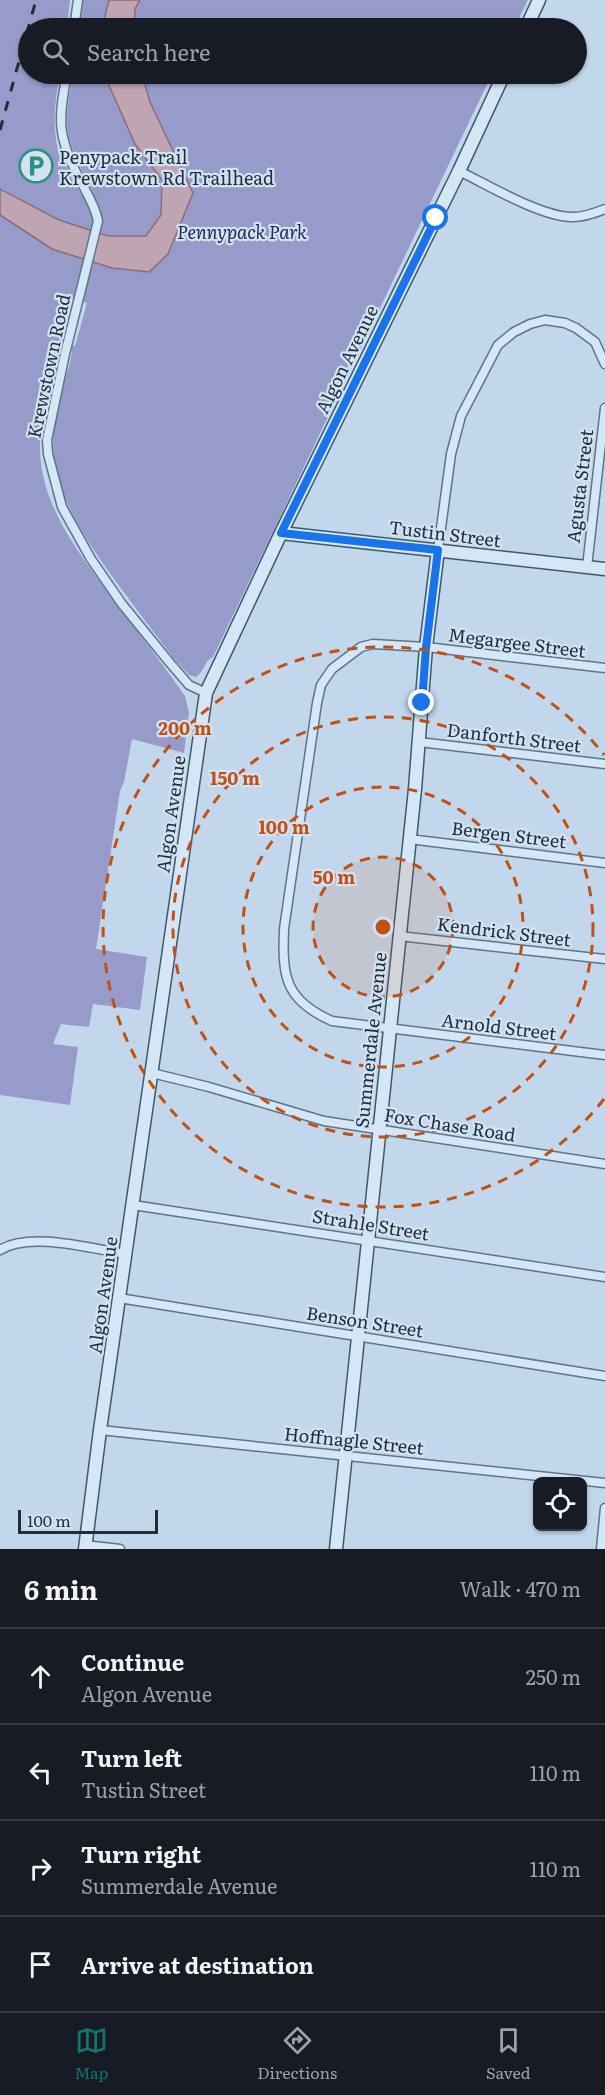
<!DOCTYPE html>
<html lang="en">
<head>
<meta charset="utf-8">
<style>
  :root { --surface:#171b24; --page:#242831; --text:#f1f3f6; --muted:#9ea1a6; --line:#363941; --accent:#0f766e }
  body { margin:0; font-family:Literata,serif; background:var(--page); color:var(--text) }
  .controls { position:absolute; right:18px; bottom:18px; display:grid; overflow:hidden; border-radius:9px; box-shadow:0 2px 4px #0004 }
  .controls button { width:54px; height:54px; display:grid; place-items:center; padding:0; border:0; border-bottom:2px solid var(--line); background:var(--surface); color:var(--text); font:30px sans-serif }
  .scale { position:absolute; left:18px; bottom:15px; width:140px; box-sizing:border-box; padding-left:6px; border:3px solid #1e2f36; border-top:0; font-size:16px; line-height:21px; white-space:nowrap; color:#1e2f36; -webkit-text-stroke:4px #d2e2f4; paint-order:stroke }
  .stop { position:absolute; width:18px; height:18px; margin:-14px; border:4px solid #1a73e8; border-radius:50%; background:#fff }
  .stop.end { background:#1a73e8; border-color:#fff; box-shadow:0 2px 6px #0008 }
  .list { margin:0; padding:0; list-style:none }
  h2 { display:flex; justify-content:space-between; align-items:center; height:78px; margin:0; padding:0 24px; font-size:26px }
  h2 small { font-size:20px; font-weight:400; color:var(--muted) }
  .list li { display:grid; grid-template-columns:39px 1fr auto; gap:18px; align-items:center; box-sizing:border-box; height:96px; padding:0 24px; border-top:2px solid var(--line) }
  .list b { display:block; font-size:22px; white-space:nowrap }
  .list p { margin:0; font-size:20px; white-space:nowrap; color:var(--muted) }
  .list em { font-size:20px; font-style:normal; color:var(--muted) }
  .icon { flex:none; width:33px; height:33px; fill:none; stroke:currentColor; stroke-width:2; stroke-linecap:round; stroke-linejoin:round }
  .map { position:relative; flex:none; width:605px; height:1549px; overflow:hidden }
  .search { position:absolute; background:var(--surface); box-shadow:0 2px 4px #0004; left:18px; right:18px; top:18px; height:66px; display:flex; align-items:center; gap:15px; box-sizing:border-box; padding:0 21px; border-radius:33px; color:var(--muted); font-size:22px }
  .sheet { height:462px; background:var(--surface) }
  nav { display:flex; justify-content:space-around; align-items:center; box-sizing:border-box; height:84px; border-top:2px solid var(--line); background:var(--surface); font-size:16px; color:var(--muted) }
  nav a { display:grid; justify-items:center; gap:3px }
  nav .on { color:var(--accent) }
  .map>svg:first-child { display:block }
</style>
</head>
<body>
<div class="map">
<svg width="605" height="1549" viewBox="0 0 605 1549">
  <rect width="100%" height="100%" fill="#c2d7ec"/>
  <!-- green -->
  <path fill="#979bc9" d="M0,0H70L67,28H28V74H60C55,100 52,124 58,150L81,194L92,190C85,176 77,162 72,148C62,124 69,98 73,74H492L213,657C204,661 204,672 196,677L189,675L175,660C156,635 136,609 117,583C87,541 52,494 53,440C54,422 58,403 63,386C67,372 72,361 72,346H75L87,303L71,299L61,342L63,343C54,379 39,413 40,450C41,511 88,565 122,611C143,639 165,667 185,696L189,713L184,753L132,739L124,782L120,791L96,949L147,957L140,1010L93,1004L89,1027L61,1024L53,1044L78,1047L70,1105L0,1095Z
    M83,0H528L514,28H80Z"/>
  <!-- water -->
  <path fill="#bfa5b2" stroke="#8c6c7b" stroke-width="1.5" d="M109,0H140L135,9L134,28H102Z
    M104,74H142L150,102L193,193L168,254L149,272L112,268L52,249L0,215V189L59,220L108,236H146L161,215L162,180L135,144Z"/>
  <g fill="none" stroke-linecap="round" stroke-linejoin="round">
    <!-- street casing -->
    <g stroke="#5a7785" stroke-width="11">
      <path id="street" d="M74,28L78,0
        M67,74C58,119 57,136 79,178C86,192 95,205 98,221L65,354L47,440L48,454L62,507L91,559L122,604L170,663L189,685L206,693
        M459,171C488,185 543,218 573,217C584,217 595,213 605,209
        M438,550L451,454L461,416L498,345L514,332L530,324L545,320L565,323L576,328L595,342L605,364
        M587,567L605,408
        M605,668L426,647L373,644L361,647L332,669L321,685L317,703L284,929C282,977 285,1000 332,1021L605,1055
        M419,742L605,764
        M409,839L605,863
        M399,936L605,959
        M152,1073L209,1087L324,1121L605,1164
        M133,1205L605,1277
        M0,1250C30,1231 92,1249 126,1254
        M119,1298L605,1376
        M100,1430L605,1483
        M85,1545L120,1549
        M601,1549L605,1508"/>
    </g>
    <!-- secondary casing -->
    <g stroke="#3d5b67" stroke-width="15">
      <path id="secondary" d="M526,28L539,0
        M281,533L605,569
        M85,1549L100,1430L206,693L281,533L459,171L504,74
        M336,1549L415,789L426,647L438,550"/>
    </g>
    <!-- street -->
    <use href="#street" stroke="#d5e6f7" stroke-width="8"/>
    <!-- secondary -->
    <use href="#secondary" stroke="#d5e6f7" stroke-width="12"/>
    <!-- rail -->
    <path stroke="#1e2f36" stroke-width="3" stroke-dasharray="10 10" stroke-linecap="butt" d="M0,130L36,0"/>
  </g>
  <g fill="none" stroke-linecap="round" stroke-linejoin="round">
    <!-- route -->
    <path stroke="#1a73e8" stroke-width="8" d="M422,703L426,648L438,550L281,533L436,218"/>
  </g>
  <!-- distance rings -->
  <circle cx="383" cy="927" r="70" fill="#c05114" fill-opacity=".12"/>
  <g fill="none" stroke="#c05114" stroke-width="3" stroke-dasharray="10 8">
    <circle cx="383" cy="927" r="70"/>
    <circle cx="383" cy="927" r="140"/>
    <circle cx="383" cy="927" r="210"/>
    <path d="M604 1099A280 280 0 1 1 604 755"/>
  </g>
  <!-- icons -->
  <defs>
    <g id="parking-ring" transform="scale(1.725)"><circle r="9.5" fill="#d2e2f4" stroke="#2d927c" stroke-width="1.5"/><path d="M-3.5-5.5H1a3.5 3.5 0 0 1 0 7H-1V5.5H-3.5ZM-1-3.4V-.6H.8a1.4 1.4 0 0 0 0-2.8Z" fill="#2d927c"/></g>
  </defs>
  <g fill-rule="evenodd">
    <use href="#parking-ring" x="36" y="166"/>
  </g>
  <g text-anchor="middle" dominant-baseline="central" stroke-width="4.5" stroke-linejoin="round" paint-order="stroke">
    <!-- poi labels -->
    <g font-size="18" fill="#1e2f36" stroke="#d2e2f4" text-anchor="start">
      <text x="59" y="156">Penypack Trail<tspan x="59" dy="21">Krewstown Rd Trailhead</tspan></text>
    </g>
    <!-- park labels -->
    <g font-size="18" font-style="italic" fill="#272551" stroke="#d2e2f4">
      <text x="242" y="231">Pennypack Park</text>
    </g>
    <!-- street labels -->
    <g font-size="18" fill="#1e2f36" stroke="#d2e2f4">
      <text transform="translate(346 359) rotate(-64)">Algon Avenue</text>
      <text transform="translate(48 366) rotate(-78)">Krewstown Road</text>
      <text transform="translate(579 486) rotate(-83)">Agusta Street</text>
      <text transform="translate(445 533) rotate(7)">Tustin Street</text>
      <text transform="translate(517 642) rotate(7)">Megargee Street</text>
      <text transform="translate(514 737) rotate(7)">Danforth Street</text>
      <text transform="translate(170 814) rotate(-82)">Algon Avenue</text>
      <text transform="translate(509 834) rotate(7)">Bergen Street</text>
      <text transform="translate(504 931) rotate(7)">Kendrick Street</text>
      <text transform="translate(499 1026) rotate(7)">Arnold Street</text>
      <text transform="translate(370 1040) rotate(-84)">Summerdale Avenue</text>
      <text transform="translate(450 1124) rotate(9)">Fox Chase Road</text>
      <text transform="translate(371 1224) rotate(9)">Strahle Street</text>
      <text transform="translate(102 1295) rotate(-82)">Algon Avenue</text>
      <text transform="translate(365 1321) rotate(9)">Benson Street</text>
      <text transform="translate(354 1440) rotate(6)">Hoffnagle Street</text>
    </g>
  </g>
  <circle cx="383" cy="927" r="9" fill="#c05114" stroke="#d2e2f4" stroke-width="3"/>
  <g font-size="18" text-anchor="middle" font-weight="bold" fill="#c05114" stroke="#d2e2f4" stroke-width="4.5" stroke-linejoin="round" paint-order="stroke">
    <text x="185" y="735">200 m</text>
    <text x="235" y="785">150 m</text>
    <text x="284" y="834">100 m</text>
    <text x="334" y="884">50 m</text>
  </g>
</svg>
<div class="controls">
<button><svg class="icon" aria-label="locate" viewBox="0 0 24 24"><circle cx="12" cy="12" r="6"/><path d="M12 2v4M12 18v4M2 12h4M18 12h4"/></svg></button>
</div>
<div class="scale">100 m</div>
<div class="stop" style="left:436px;top:218px"></div>
<div class="stop end" style="left:422px;top:703px"></div>
<div class="search"><svg class="icon" aria-label="search" viewBox="0 0 24 24"><circle cx="10" cy="10" r="6"/><path d="M15 15l6 6"/></svg>Search here</div>
</div>
<section class="sheet">
<h2>6 min<small>Walk · 470 m</small></h2>
<ul class="list">
<li><svg class="icon" aria-label="ahead" viewBox="0 0 24 24"><path d="M12 20V5M6 11l6-6 6 6"/></svg><div><b>Continue</b><p>Algon Avenue</p></div><em>250 m</em></li>
<li><svg class="icon" aria-label="left" viewBox="0 0 24 24"><path d="M17 20v-9H6M10 6l-5 5 5 5"/></svg><div><b>Turn left</b><p>Tustin Street</p></div><em>110 m</em></li>
<li><svg class="icon" aria-label="right" viewBox="0 0 24 24"><path d="M7 20v-9h11M14 6l5 5-5 5"/></svg><div><b>Turn right</b><p>Summerdale Avenue</p></div><em>110 m</em></li>
<li><svg class="icon" aria-label="arrive" viewBox="0 0 24 24"><path d="M6 21V4h12l-3 4 3 4H6"/></svg><div><b>Arrive at destination</b></div></li>
</ul>
</section>
<nav>
<a class="on"><svg class="icon" aria-label="map" viewBox="0 0 24 24"><path d="M3 6l6-2 6 2 6-2v14l-6 2-6-2-6 2zM9 4v14M15 6v14"/></svg>Map</a>
<a><svg class="icon" aria-label="directions" viewBox="0 0 24 24"><path d="M12 3l9 9-9 9-9-9zM9 14v-3h6M13 9l2 2-2 2"/></svg>Directions</a>
<a><svg class="icon" aria-label="saved" viewBox="0 0 24 24"><path d="M7 4h10v16l-5-4-5 4z"/></svg>Saved</a>
</nav>
</body>
</html>
